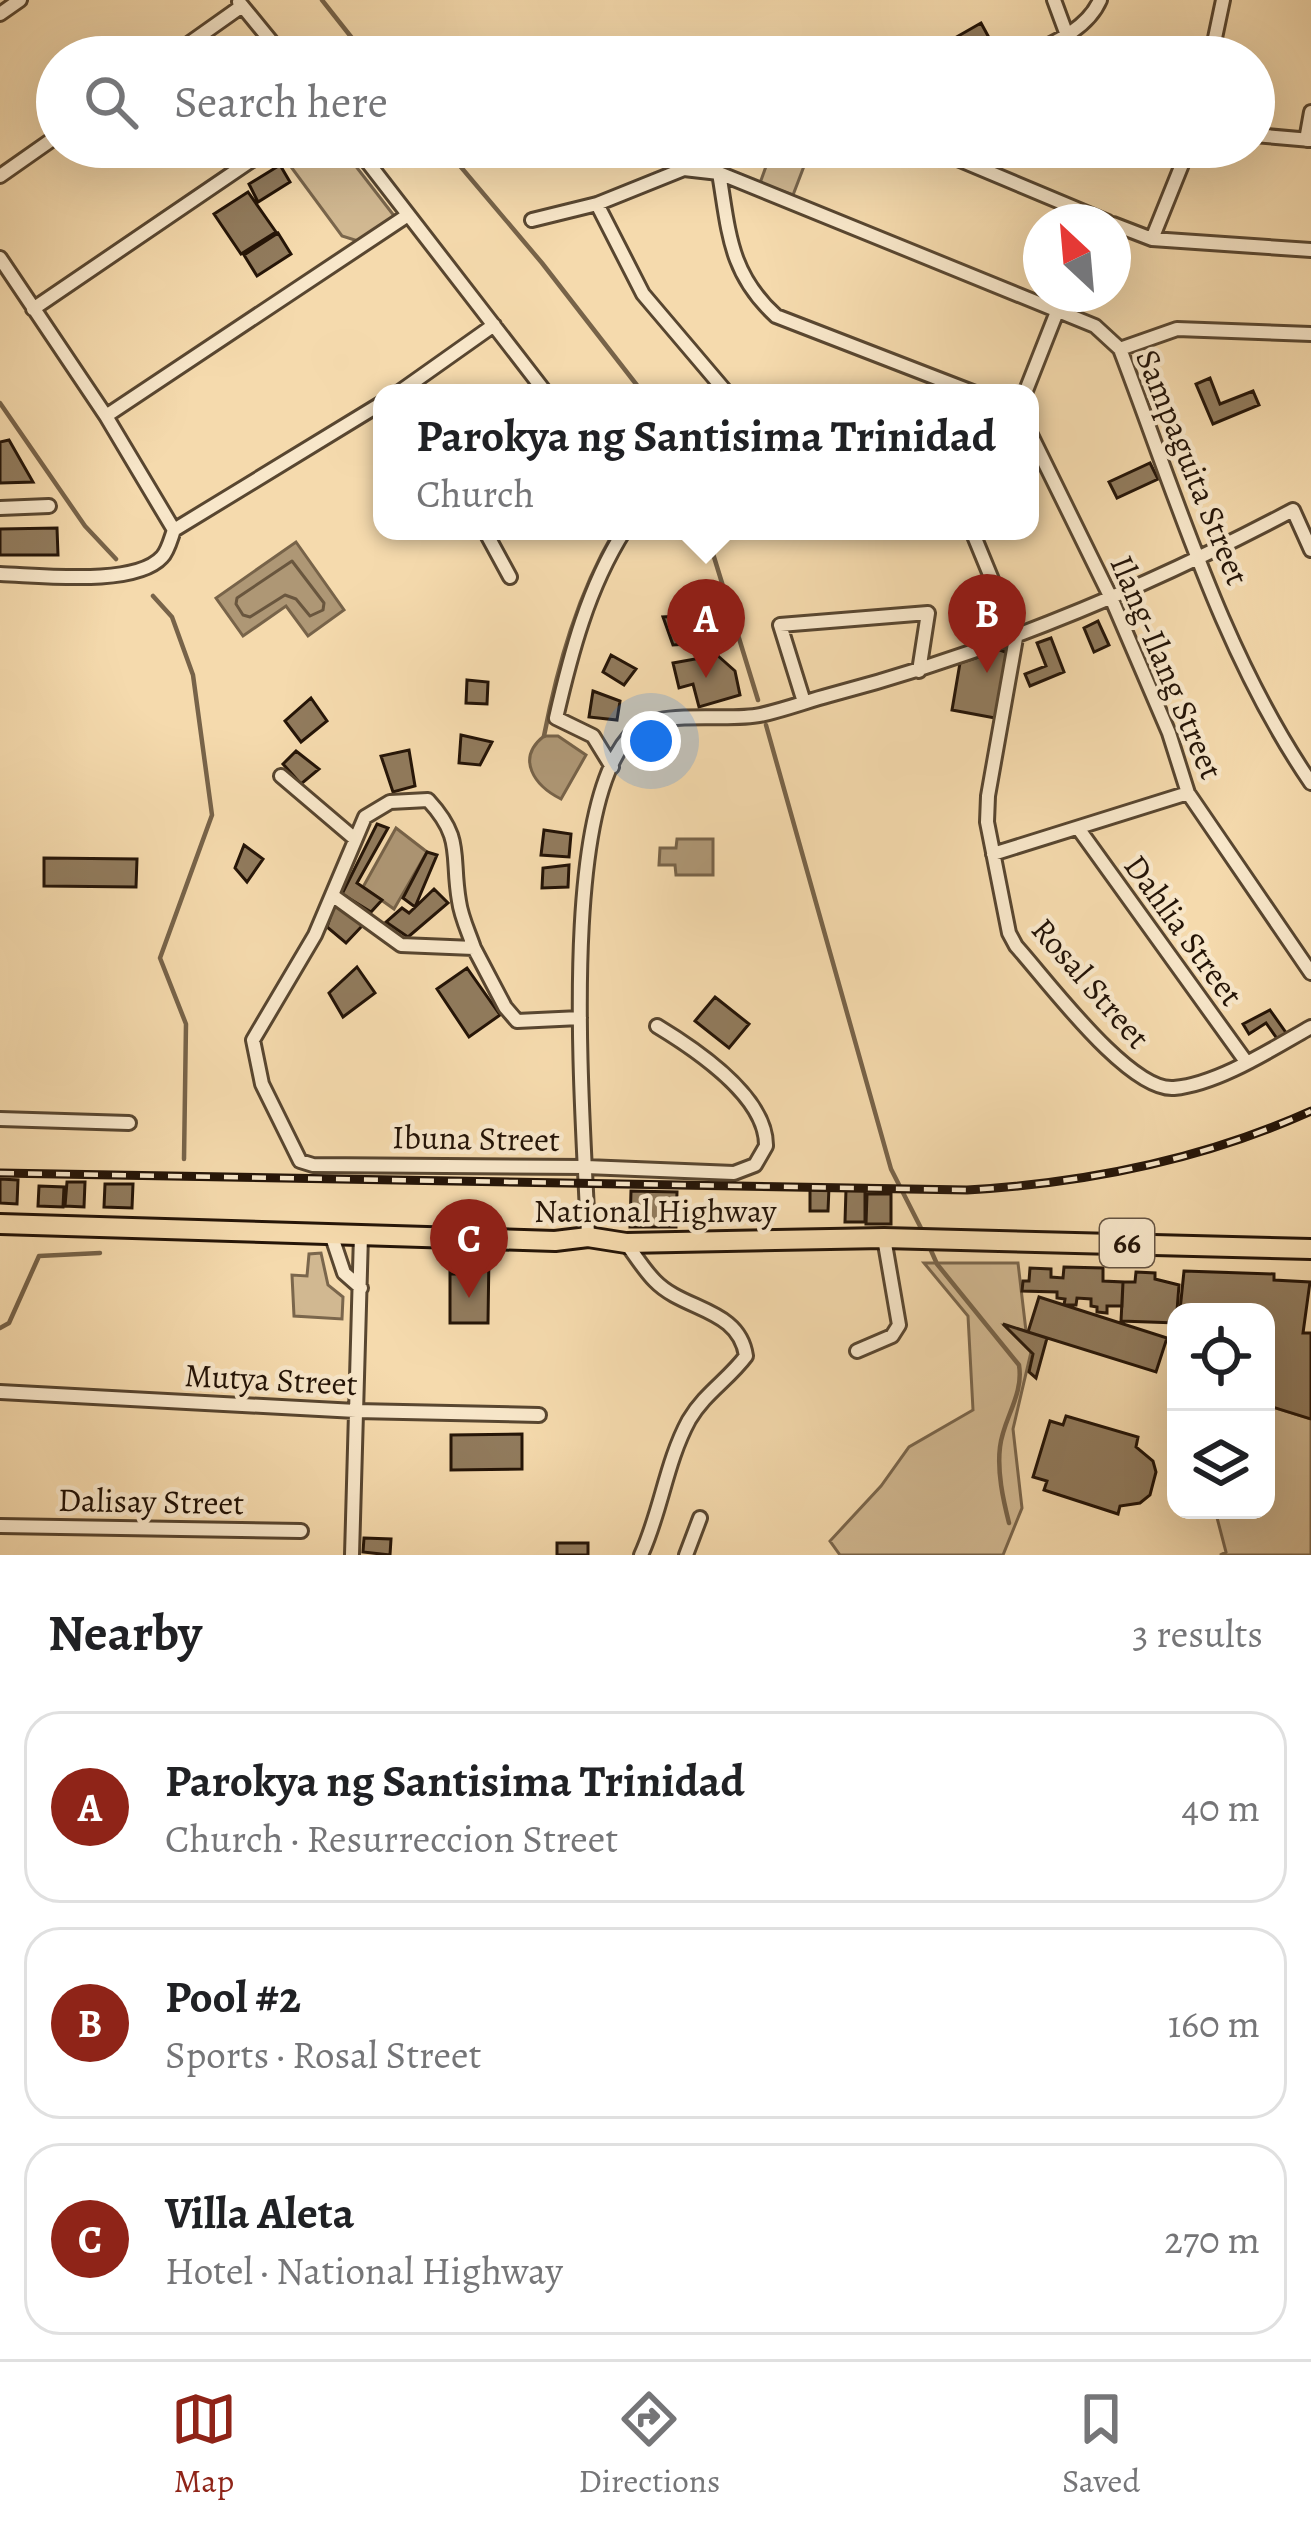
<!DOCTYPE html>
<html lang="en">
<head>
<meta charset="utf-8">
<style>
  :root { --surface:#fff; --page:#f2f2f2; --text:#202124; --muted:#757577; --line:#e0e0e0; --accent:#8f2418 }
  body { margin:0; font-family:Alegreya,serif; background:var(--page); color:var(--text) }
  .controls { position:absolute; right:36px; bottom:36px; display:grid; overflow:hidden; border-radius:24px; box-shadow:0 12px 48px #0002 }
  .controls button { width:108px; height:108px; display:grid; place-items:center; padding:0; border:0; border-bottom:3px solid var(--line); background:var(--surface); color:var(--text); font:60px sans-serif }
  .compass { position:absolute; left:1023px; top:204px; width:108px; height:108px; border-radius:50%; background:var(--surface); box-shadow:0 12px 48px #0002; rotate:334deg }
  .you { position:absolute; left:651px; top:741px; width:42px; height:42px; margin:-30px; border:9px solid #fff; border-radius:50%; background:#1a73e8; box-shadow:0 0 0 18px #1a73e833 }
  .badge { display:grid; place-items:center; width:78px; height:78px; border-radius:50%; background:var(--accent); color:#fff; font-size:39px; font-weight:700 }
  .pin { position:absolute; translate:-50% -99px; filter:drop-shadow(0 3px 6px #0008) }
  .pin::after { content:''; position:absolute; top:63px; width:42px; height:36px; background:inherit; clip-path:polygon(0 0,100% 0,50% 100%) }
  .popup { position:absolute; left:373px; top:384px; width:666px; height:156px; box-sizing:border-box; display:grid; place-content:center; border-radius:24px; background:var(--surface); filter:drop-shadow(0 3px 9px #0005); font-size:39px; white-space:nowrap; color:var(--muted) }
  .popup b { font-size:45px; color:var(--text) }
  .popup::after { content:''; position:absolute; left:50%; top:100%; margin-left:-24px; border:24px solid transparent; border-top-color:var(--surface) }
  .list { margin:0; padding:0; list-style:none }
  h2 { display:flex; justify-content:space-between; align-items:center; height:156px; margin:0; padding:0 48px; font-size:51px }
  h2 small { font-size:39px; font-weight:400; color:var(--muted) }
  .list li { display:grid; grid-template-columns:78px 1fr auto; gap:36px; align-items:center; box-sizing:border-box; height:192px; margin:0 24px 24px; padding:0 24px; border:3px solid var(--line); border-radius:36px }
  .list b { display:block; font-size:45px; white-space:nowrap }
  .list p { margin:0; font-size:39px; white-space:nowrap; color:var(--muted) }
  .list em { font-size:39px; font-style:normal; color:var(--muted) }
  .icon { flex:none; width:66px; height:66px; fill:none; stroke:currentColor; stroke-width:2; stroke-linecap:round; stroke-linejoin:round }
  .map { position:relative; flex:none; width:1311px; height:1555px; overflow:hidden }
  .search { position:absolute; background:var(--surface); box-shadow:0 12px 48px #0002; left:36px; right:36px; top:36px; height:132px; display:flex; align-items:center; gap:30px; box-sizing:border-box; padding:0 42px; border-radius:66px; color:var(--muted); font-size:45px }
  .sheet { height:804px; background:var(--surface) }
  nav { display:flex; justify-content:space-around; align-items:center; box-sizing:border-box; height:168px; border-top:3px solid var(--line); background:var(--surface); font-size:33px; color:var(--muted) }
  nav a { display:grid; justify-items:center; gap:6px }
  nav .on { color:var(--accent) }
  .map>svg:first-child { display:block }
</style>
</head>
<body>
<div class="map">
<svg width="1311" height="1555" viewBox="0 0 1311 1555">
  <rect width="100%" height="100%" fill="#f5daad"/>
  <filter id="stains"><feTurbulence type="fractalNoise" baseFrequency=".00167" numOctaves="4"/><feColorMatrix values="0 0 0 0 .2 0 0 0 0 .09 0 0 0 0 .02 0 0 0 .5 -.17"/></filter>
  <radialGradient id="worn" r=".72"><stop offset=".6" stop-color="#630" stop-opacity="0"/><stop offset="1" stop-color="#630" stop-opacity=".3"/></radialGradient>
  <!-- green -->
  <path fill="#d1b891" stroke="#7a664c" stroke-width="3" d="M295,147H341L395,217L358,241L342,236L283,156Z
    M773,147H795L809,153L793,195L760,183Z
    M321,1253L328,1285L343,1297L342,1319L294,1316L292,1275L307,1276L309,1254Z
    M924,1263H1018L1026,1331L1005,1326L1031,1352L1013,1429L1022,1508L1003,1555H840L830,1541L881,1486L909,1447L973,1410L968,1316Z
    M1266,1405L1311,1419V1555H1220L1226,1552L1215,1510H1266Z"/>
  <!-- water -->
  <path fill="#ae9775" stroke="#776349" stroke-width="3" d="M296,542L344,610L308,636L286,606L243,636L216,598Z
    M544,736H558L586,755L561,799C535,786 515,759 544,736Z
    M396,828L427,852L394,909L363,887Z
    M677,839H713V875H676L675,865H659L660,848H676Z"/>
  <g fill="none" stroke-linecap="round" stroke-linejoin="round">
    <!-- shore -->
    <path stroke="#69563e" stroke-width="3" d="M292,561L324,603L323,610L310,616L296,599L285,595L250,617L243,615L236,604L237,598Z"/>
    <!-- stream -->
    <path stroke="#776349" stroke-width="4.5" d="M322,0L367,57
      M444,147L542,263L643,393
      M0,403L85,526L116,559
      M706,531L758,700
      M153,596L172,617L193,675L212,815L160,958L186,1024L184,1159
      M766,725L891,1169L925,1236
      M544,736C558,664 578,594 615,531
      M929,1246L937,1264L1019,1365C1024,1395 1003,1419 1000,1447C997,1472 1003,1499 1009,1523
      M0,1328L9,1323L39,1256L100,1253"/>
  </g>
  <!-- building -->
  <path fill="#917b5d" stroke="#241407" stroke-width="3" d="M981,23L999,56L963,57L953,39Z
    M280,165L290,182L258,202L249,184Z
    M248,192L276,232L241,254L214,214Z
    M278,233L291,254L257,276L244,255Z
    M1210,378L1220,404L1253,391L1259,405L1213,424L1196,384Z
    M9,440L33,482L0,483V442Z
    M1150,463L1158,479L1117,498L1109,482Z
    M57,528L58,555H0V529Z
    M701,615L705,643L673,645L663,617Z
    M1098,621L1109,645L1094,652L1084,628Z
    M1051,638L1064,672L1030,686L1025,674L1046,666L1037,643Z
    M1000,650L1008,653L995,718L952,710L960,663Z
    M611,655L636,669L624,685L603,672Z
    M717,655L735,671L740,695L699,707L693,684L679,688L673,663Z
    M467,680L488,682L487,704L466,703Z
    M593,691L620,701L617,720L589,717Z
    M311,698L327,721L301,742L285,721Z
    M461,735L492,742L480,765L459,763Z
    M409,750L415,786L393,792L381,756Z
    M296,751L319,769L301,784L283,764Z
    M377,824L388,828L357,883L382,900L371,912L342,894Z
    M544,830L571,834L569,857L541,855Z
    M244,845L263,859L247,882L235,868Z
    M427,852L437,855L415,907L403,898Z
    M44,858L137,859L136,887L44,886Z
    M569,865L568,887L542,888L543,868Z
    M434,889L448,903L408,937L386,922L402,908L409,913Z
    M335,902L363,925L346,943L327,927Z
    M357,967L375,993L343,1017L329,993Z
    M467,968L500,1015L469,1037L437,989Z
    M715,997L749,1024L729,1048L695,1021Z
    M1270,1010L1287,1034L1278,1040L1266,1023L1249,1034L1243,1024Z
    M0,1179L18,1180L17,1204L0,1203Z
    M67,1182H85L84,1207L65,1206Z
    M105,1184H133L132,1208L104,1207Z
    M39,1186L64,1187L63,1207L38,1206Z
    M810,1187H829L828,1211H810Z
    M846,1189H865V1222H845Z
    M631,1191L677,1192L676,1227H630Z
    M867,1194H891V1224H866Z
    M450,1252L479,1253V1274H450Z
    M489,1252L488,1323H450V1274H479V1253Z
    M1064,1267L1103,1268V1281L1123,1282L1122,1306H1107V1313L1097,1312V1307L1091,1306V1299L1077,1298L1076,1305H1064L1065,1299L1057,1298V1292L1022,1291L1023,1281H1029L1030,1268L1051,1269V1277L1063,1278Z
    M1184,1271L1274,1274V1280L1310,1282L1303,1333H1311V1419L1266,1405V1312L1180,1310Z
    M1136,1272L1155,1273V1279L1179,1285L1176,1323L1121,1321L1123,1282H1135Z
    M1039,1297L1167,1338L1156,1372L1028,1332Z
    M1003,1324L1047,1338L1036,1378L1029,1372L1033,1354Z
    M1066,1416L1138,1437L1136,1447L1153,1461L1156,1472L1150,1495L1140,1503L1120,1506L1118,1514L1044,1490L1047,1481L1033,1477L1050,1421L1063,1425Z
    M522,1434V1469L451,1470V1435Z
    M364,1538L391,1539L390,1555L363,1552Z
    M557,1543H588V1555H557Z"/>
  <g fill="none" stroke-linecap="round" stroke-linejoin="round">
    <!-- street casing -->
    <g stroke="#584630" stroke-width="18">
      <path id="street" d="M1054,0L1075,57
        M239,2L284,57
        M0,14L20,0
        M170,57L242,6
        M1024,57C1051,44 1087,30 1100,0
        M1211,57L1223,0
        M1254,135L1311,140
        M1306,140L1311,112
        M356,147L546,393
        M929,147L1108,222
        M719,173C729,232 729,273 776,316L975,393
        M0,176L57,136
        M597,204L643,294L727,393
        M532,220L597,204L684,169L719,173L1095,326L1120,349C1176,495 1222,653 1311,783
        M1113,224L1152,239L1311,250
        M1152,239L1189,147
        M0,258L106,416L174,530
        M33,309L271,147
        M1120,349L1177,329L1311,334
        M398,393L494,325
        M1025,393L1064,294
        M106,416L408,215
        M1030,433L1112,600L1169,733L1188,793L1311,973
        M0,508L49,506
        M485,531L510,577
        M972,531L1016,638L988,796L987,822L1009,933L1016,946C1046,979 1129,1092 1174,1088C1218,1084 1272,1049 1311,1027
        M0,574C38,575 135,587 162,557C168,551 171,538 174,530L382,403
        M804,702L780,625L928,613L919,671
        M612,767L593,736L556,718C571,653 588,588 624,531
        M281,776L355,839
        M1078,828L1247,1063
        M993,854L1188,793
        M332,895L401,945L474,948L505,1007L517,1021L580,1018
        M474,948C469,933 461,917 459,901C451,855 464,839 428,800L390,802L365,817L315,935L253,1040L262,1084L300,1161L313,1165L586,1167L734,1173L755,1165L766,1146C767,1097 695,1049 657,1026
        M0,1119L129,1123
        M331,1234L344,1273L361,1288
        M588,1237C585,1132 554,799 636,730C661,709 727,722 760,715C784,710 807,701 830,695C993,652 1144,589 1293,510L1311,550
        M626,1243C635,1255 644,1270 655,1281C684,1311 739,1308 746,1356C728,1380 705,1393 689,1420C666,1462 661,1512 641,1555
        M857,1351L892,1336L899,1325L884,1238
        M0,1392L356,1411L539,1415
        M0,1526L301,1531
        M352,1555L361,1235
        M686,1555L700,1518"/>
    </g>
    <!-- primary casing -->
    <g stroke="#241407" stroke-width="24">
      <path id="primary" d="M0,1224L555,1241L588,1237L626,1243L884,1238L1311,1249"/>
    </g>
    <!-- street -->
    <use href="#street" stroke="#f8e7ca" stroke-width="12"/>
    <!-- primary -->
    <use href="#primary" stroke="#f5daad" stroke-width="18"/>
    <!-- rail casing -->
    <g stroke="#241407" stroke-width="9">
      <path id="rail" d="M0,1173L967,1190C1086,1183 1202,1160 1311,1111"/>
    </g>
    <!-- rail -->
    <use href="#rail" stroke="#f8e7ca" stroke-width="4.5" stroke-dasharray="14" stroke-linecap="butt"/>
  </g>
  <g text-anchor="middle" dominant-baseline="central" stroke-width="9" stroke-linejoin="round" paint-order="stroke">
    <!-- shield labels -->
    <rect fill="#f8e7ca" stroke="#645342" stroke-width="3" x="1100" y="1219" width="54" height="48" rx="9"/>
    <g font-size="30" font-weight="bold" fill="#241407">
      <text x="1127" y="1243">66</text>
    </g>
    <!-- street labels -->
    <g font-size="33" fill="#241407" stroke="#f8e7ca">
      <text transform="translate(1193 467) rotate(68)">Sampaguita Street</text>
      <text transform="translate(1167 667) rotate(67)">Ilang-Ilang Street</text>
      <text transform="translate(1184 930) rotate(54)">Dahlia Street</text>
      <text transform="translate(1091 983) rotate(49)">Rosal Street</text>
      <text transform="translate(476 1138) rotate(1)">Ibuna Street</text>
      <text x="655" y="1210">National Highway</text>
      <text transform="translate(271 1379) rotate(3)">Mutya Street</text>
      <text transform="translate(151 1501) rotate(1)">Dalisay Street</text>
    </g>
  </g>
  <rect width="100%" height="100%" filter="url(#stains)"/>
  <rect width="100%" height="100%" fill="url(#worn)"/>
</svg>
<div class="controls">
<button><svg class="icon" aria-label="locate" viewBox="0 0 24 24"><circle cx="12" cy="12" r="6"/><path d="M12 2v4M12 18v4M2 12h4M18 12h4"/></svg></button>
<button><svg class="icon" aria-label="layers" viewBox="0 0 24 24"><path d="M12 4l9 5-9 5-9-5zM3 14l9 5 9-5"/></svg></button>
</div>
<svg class="compass" viewBox="-18 -18 36 36"><path d="M0-13l5 13h-10z" fill="#e53935"/><path d="M0 13l5-13h-10z" fill="#757577"/></svg>
<div class="you"></div>
<div class="pin badge" style="left:706px;top:678px">A</div>
<div class="popup"><b>Parokya ng Santisima Trinidad</b>Church</div>
<div class="pin badge" style="left:987px;top:673px">B</div>
<div class="pin badge" style="left:469px;top:1298px">C</div>
<div class="search"><svg class="icon" aria-label="search" viewBox="0 0 24 24"><circle cx="10" cy="10" r="6"/><path d="M15 15l6 6"/></svg>Search here</div>
</div>
<section class="sheet">
<h2>Nearby<small>3 results</small></h2>
<ul class="list">
<li><span class="badge">A</span><div><b>Parokya ng Santisima Trinidad</b><p>Church · Resurreccion Street</p></div><em>40 m</em></li>
<li><span class="badge">B</span><div><b>Pool #2</b><p>Sports · Rosal Street</p></div><em>160 m</em></li>
<li><span class="badge">C</span><div><b>Villa Aleta</b><p>Hotel · National Highway</p></div><em>270 m</em></li>
</ul>
</section>
<nav>
<a class="on"><svg class="icon" aria-label="map" viewBox="0 0 24 24"><path d="M3 6l6-2 6 2 6-2v14l-6 2-6-2-6 2zM9 4v14M15 6v14"/></svg>Map</a>
<a><svg class="icon" aria-label="directions" viewBox="0 0 24 24"><path d="M12 3l9 9-9 9-9-9zM9 14v-3h6M13 9l2 2-2 2"/></svg>Directions</a>
<a><svg class="icon" aria-label="saved" viewBox="0 0 24 24"><path d="M7 4h10v16l-5-4-5 4z"/></svg>Saved</a>
</nav>
</body>
</html>
